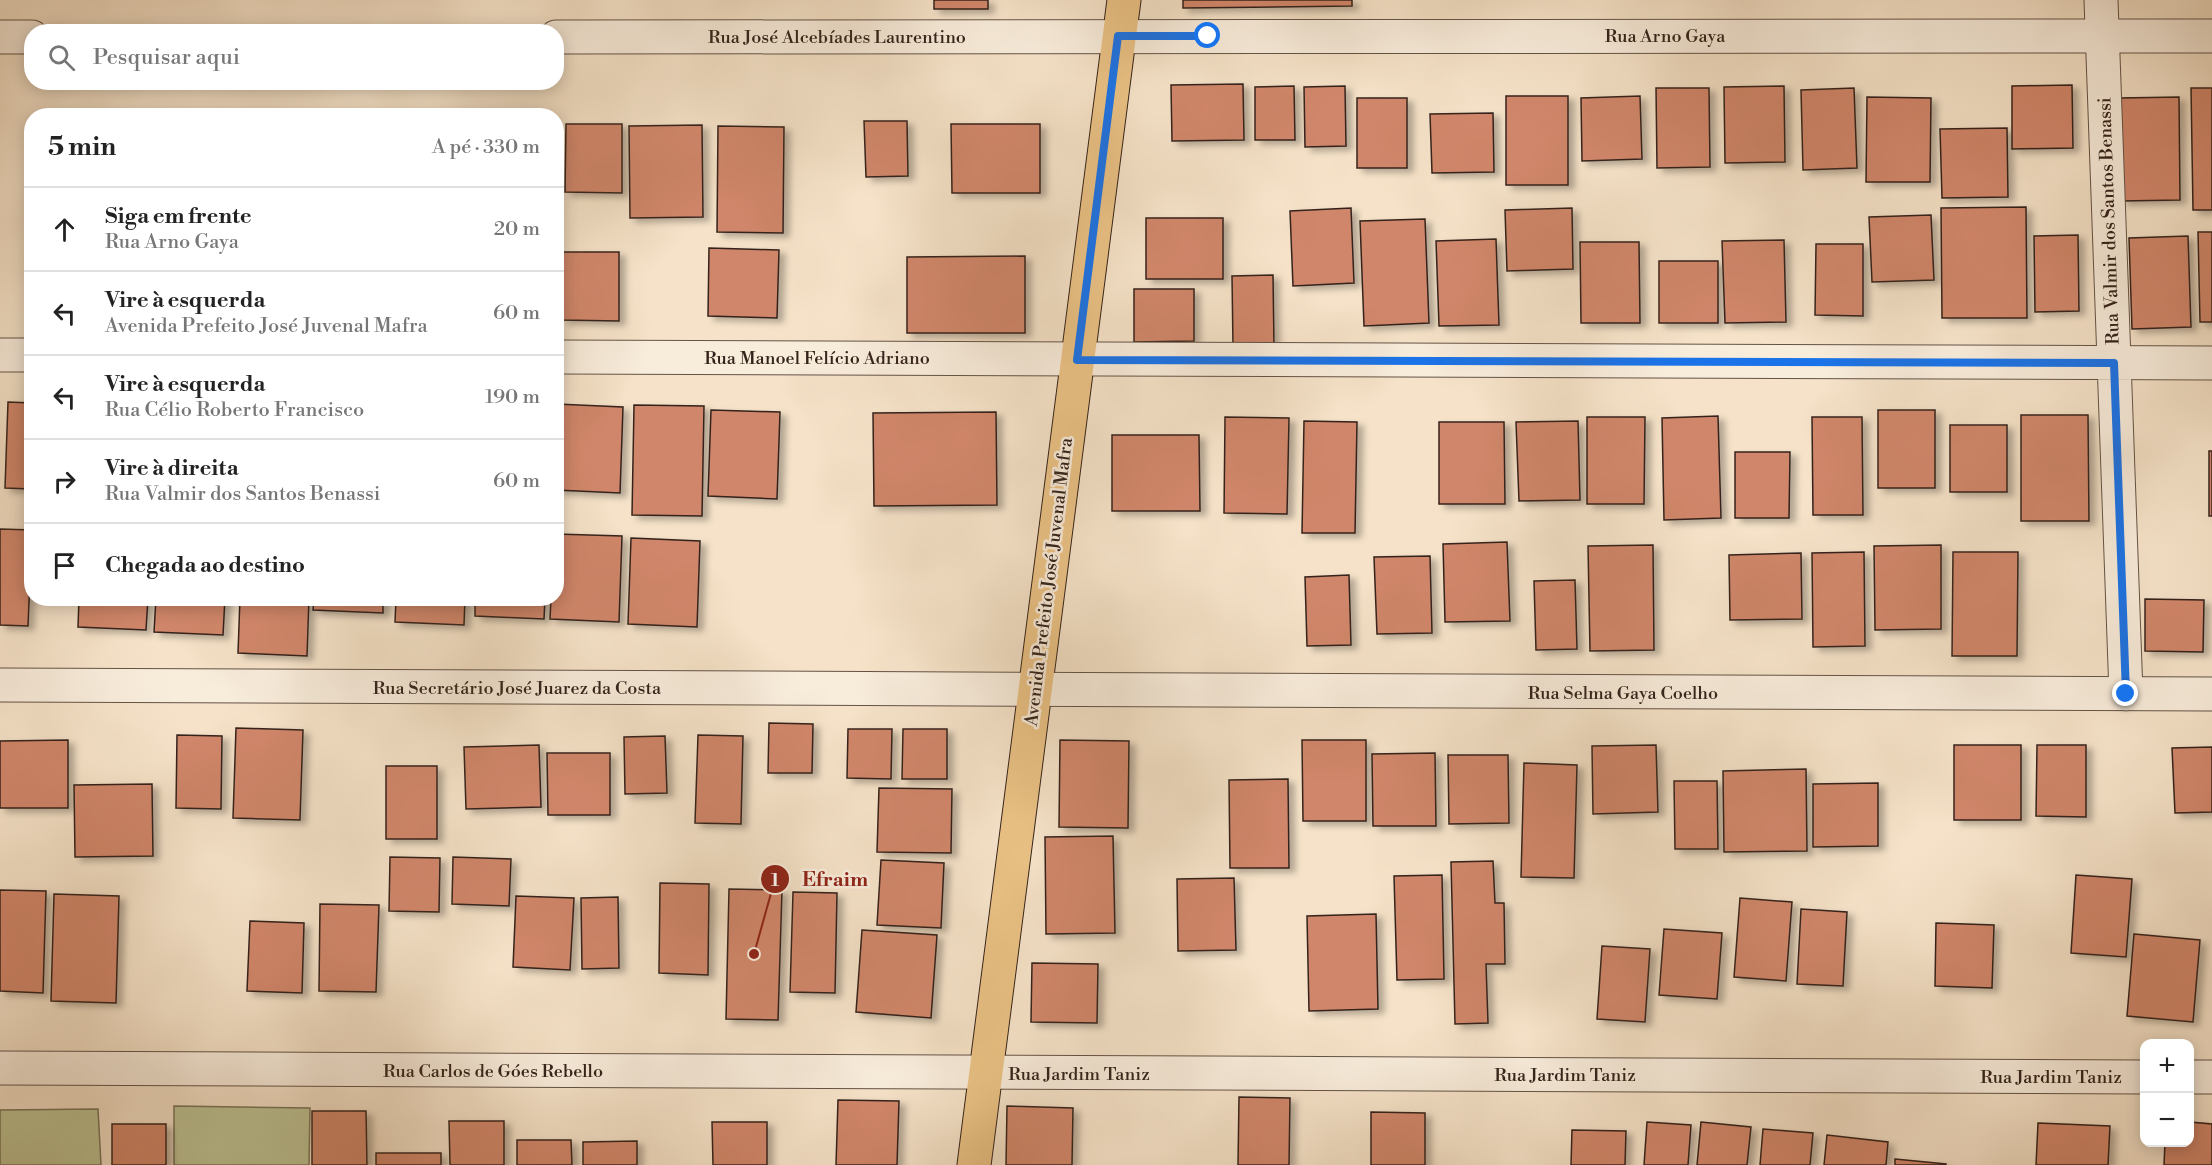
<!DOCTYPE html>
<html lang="pt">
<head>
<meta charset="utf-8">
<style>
  :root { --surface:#fff; --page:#f2f2f2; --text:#222; --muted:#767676; --line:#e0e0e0 }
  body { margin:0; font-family:"Libre Bodoni",serif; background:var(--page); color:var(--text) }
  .controls { position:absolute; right:18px; bottom:18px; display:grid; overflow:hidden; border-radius:12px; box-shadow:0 3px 15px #0003 }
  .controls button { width:54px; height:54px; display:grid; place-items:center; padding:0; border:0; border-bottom:2px solid var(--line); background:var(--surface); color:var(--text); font:30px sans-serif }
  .stop { position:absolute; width:18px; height:18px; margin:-14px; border:4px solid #1a73e8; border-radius:50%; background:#fff }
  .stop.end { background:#1a73e8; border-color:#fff; box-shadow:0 2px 6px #0008 }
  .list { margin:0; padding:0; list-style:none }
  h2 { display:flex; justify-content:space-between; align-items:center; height:78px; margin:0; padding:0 24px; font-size:26px }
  h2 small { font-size:20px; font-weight:400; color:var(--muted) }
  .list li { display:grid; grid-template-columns:39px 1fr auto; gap:18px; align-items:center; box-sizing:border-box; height:84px; padding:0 24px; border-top:2px solid var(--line) }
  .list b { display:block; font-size:22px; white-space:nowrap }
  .list p { margin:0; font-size:20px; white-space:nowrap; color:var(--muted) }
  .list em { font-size:20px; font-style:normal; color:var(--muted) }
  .icon { flex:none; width:33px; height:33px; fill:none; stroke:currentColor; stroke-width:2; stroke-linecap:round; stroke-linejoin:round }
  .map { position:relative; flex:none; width:2212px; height:1165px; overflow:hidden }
  .search { position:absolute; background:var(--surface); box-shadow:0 3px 15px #0003; left:24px; top:24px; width:540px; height:66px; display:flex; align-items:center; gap:15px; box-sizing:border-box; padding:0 21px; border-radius:24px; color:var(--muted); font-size:22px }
  .panel { position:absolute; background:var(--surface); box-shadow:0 3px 15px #0003; left:24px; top:108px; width:540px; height:498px; border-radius:24px }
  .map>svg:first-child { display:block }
</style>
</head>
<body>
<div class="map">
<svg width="2212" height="1165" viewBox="0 0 2212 1165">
  <defs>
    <filter id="shadow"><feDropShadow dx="6" dy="4" stdDeviation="3" flood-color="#0004"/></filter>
  </defs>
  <rect width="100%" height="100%" fill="#f5e2c8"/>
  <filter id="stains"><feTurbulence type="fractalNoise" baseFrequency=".00333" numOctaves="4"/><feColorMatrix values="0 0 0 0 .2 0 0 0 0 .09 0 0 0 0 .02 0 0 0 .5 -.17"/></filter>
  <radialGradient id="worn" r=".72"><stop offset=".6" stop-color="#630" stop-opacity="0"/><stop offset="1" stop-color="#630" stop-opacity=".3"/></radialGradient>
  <!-- green -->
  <path fill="#bdc395" stroke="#787358" stroke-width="1.5" d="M174,1106L310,1108L309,1165H174Z
    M98,1109L101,1165H0V1110Z"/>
  <!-- building -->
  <path fill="#d0866b" stroke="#34231b" stroke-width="1.5" filter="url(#shadow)" d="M934,0H988V9H934Z
    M1183,0H1352V6L1183,8Z
    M1243,84L1244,140L1172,141L1171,85Z
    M2072,85L2073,148L2012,149V86Z
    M1294,86L1295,140H1255V87Z
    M1345,86L1346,146L1305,147L1304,87Z
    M1784,86L1785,162L1725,163L1724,87Z
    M1656,88H1709L1710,167L1657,168Z
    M1854,88L1857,168L1803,170L1801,90Z
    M2191,88H2212V210H2193Z
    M1506,96H1568V185H1506Z
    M1640,96L1642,159L1582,161L1581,98Z
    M1867,97L1931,98L1930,182H1866Z
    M2179,97L2180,200L2121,201L2120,98Z
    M1357,98H1407V168H1357Z
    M1493,113L1494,172L1432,173L1430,114Z
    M864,121H907L908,176L866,177Z
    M566,124H622V193L565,192Z
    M951,124H1040V193H952Z
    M702,125L703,217L630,218L629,126Z
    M718,126L784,127L783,233L717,232Z
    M2007,128L2008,197L1942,198L1940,129Z
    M2026,207L2027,318H1942L1941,208Z
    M1351,208L1354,283L1293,286L1290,211Z
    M1572,208L1573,269L1507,271L1505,210Z
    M1931,215L1934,280L1872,282L1869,217Z
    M1146,218H1223V279H1146Z
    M1425,219L1429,323L1364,326L1360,221Z
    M2198,232H2212V322H2200Z
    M2078,235L2079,311L2035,312L2034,236Z
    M2188,236L2191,327L2132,329L2129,238Z
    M1496,239L1499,325L1439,326L1436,241Z
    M1784,240L1786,322L1725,323L1722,241Z
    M1580,242H1639L1640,323H1581Z
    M1816,244H1863V316L1815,315Z
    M709,248L779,250L777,318L708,316Z
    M562,252H619V321L562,320Z
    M1025,256V333H907V257Z
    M1659,261H1718V323H1659Z
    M1273,275L1274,347H1233L1232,276Z
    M1134,289H1194V341L1134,342Z
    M8,402L32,403V489L5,488Z
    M556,404L623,407L620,493L556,490Z
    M634,405L704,406L702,516L632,515Z
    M711,410L780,412L777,499L708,496Z
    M1878,410H1935V488H1878Z
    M996,412L997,505L874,506L873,413Z
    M2021,415H2088L2089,521H2021Z
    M1718,416L1721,518L1664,520L1662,418Z
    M1225,417L1289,418L1287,514L1224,513Z
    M1587,417H1645L1644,504H1587Z
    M1812,417H1862L1863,515H1813Z
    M1304,421L1357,422L1355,533H1302Z
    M1578,421L1580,500L1519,501L1516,422Z
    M1439,422H1504L1505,504H1439Z
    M1950,425H2007V492H1950Z
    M1112,435H1199L1200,511H1112Z
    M2209,451H2212V516H2209Z
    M1735,452H1790L1789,518H1735Z
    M0,529L32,530L28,626L0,625Z
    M556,534L622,536L619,622L550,619L551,598H556Z
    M631,538L700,541L697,627L628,624Z
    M1507,542L1510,621L1445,622L1443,544Z
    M1653,545L1654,650L1590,651L1588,546Z
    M1941,545V629L1875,630L1874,546Z
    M1864,552L1865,646L1813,647L1812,553Z
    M1953,552H2018L2017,656H1952Z
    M1801,553L1802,619L1730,620L1729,555Z
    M1430,556L1432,633L1377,634L1374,557Z
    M1349,575L1351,645L1307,646L1305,577Z
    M1575,580L1577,649L1536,650L1534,581Z
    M79,598H148L146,630L78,627Z
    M156,598H225L223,635L154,632Z
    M240,598H309L307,656L238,653Z
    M314,598H383V613L313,610Z
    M396,598H465L464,625L395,622Z
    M475,598H545L544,619L475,616Z
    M2145,599L2204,600L2203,652L2145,651Z
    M769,723L813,724L812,773H768Z
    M236,728L303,730L300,820L233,818Z
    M848,729H892L891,779L847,778Z
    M903,729H947V779H902Z
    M177,735L222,736L221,809L176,808Z
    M698,735L743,736L741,824L695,823Z
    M665,736L667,793L625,794L624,737Z
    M68,740V808H0V741Z
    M1060,740L1129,741L1128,828L1059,827Z
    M1302,740H1366V821H1303Z
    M539,745L541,807L466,809L464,747Z
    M1656,745L1658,812L1593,814L1592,746Z
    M1954,745H2021V820H1954Z
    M2037,745H2086V817L2036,816Z
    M2212,747V812L2175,813L2172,748Z
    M547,753H610V815H548Z
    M1435,753L1436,826H1373L1372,754Z
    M1448,755H1508L1509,823L1449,824Z
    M1524,763L1577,765L1574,878L1521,877Z
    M386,766H437V839H386Z
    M1806,769L1807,851L1724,852L1723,771Z
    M1288,779L1289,868H1230L1229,780Z
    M1674,781H1717L1718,849H1675Z
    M1878,783V846L1813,847V784Z
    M152,784L153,856L75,857L74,785Z
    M879,788L952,789L951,853L877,852Z
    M1113,836L1115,933L1046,934L1045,837Z
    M390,857L440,858L439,912L389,911Z
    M453,857L511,859L509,906L452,904Z
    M881,860L944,863L941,928L877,925Z
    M1493,861L1495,903H1504L1505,964H1486L1488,1023L1455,1024L1451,862Z
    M1442,875L1444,979L1397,980L1394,876Z
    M2076,875L2132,879L2126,957L2071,953Z
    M1234,878L1236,950L1178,951L1177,879Z
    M660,883L709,884L708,975L659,973Z
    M729,889L782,890L778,1020L726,1019Z
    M0,890L46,891L43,993L0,991Z
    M793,892L837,893L835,993L790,992Z
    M54,894L119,896L116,1003L51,1001Z
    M516,896L574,898L570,970L513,967Z
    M618,897L619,968L582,969L581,898Z
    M1740,898L1792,902L1786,981L1734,977Z
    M320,904L379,905L376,992L319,991Z
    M1801,909L1847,912L1843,986L1797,984Z
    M1376,914L1378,1009L1309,1011L1307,916Z
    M250,921L304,923L302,993L247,991Z
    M1936,923L1994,925L1992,988L1935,986Z
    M1664,929L1722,933L1717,999L1659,995Z
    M862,930L937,935L931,1018L856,1012Z
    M2134,934L2200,940L2193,1022L2127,1016Z
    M1602,946L1650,949L1645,1022L1597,1019Z
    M1032,963L1098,964L1097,1023L1031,1022Z
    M1239,1097L1290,1098L1289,1165H1238Z
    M838,1100L899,1101L897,1165H836Z
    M1007,1106L1073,1108L1072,1165H1006Z
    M312,1111H366L367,1165H312Z
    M1371,1112L1425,1113V1165H1371Z
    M449,1121H504V1165H450Z
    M712,1122H767V1165H713Z
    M1647,1122L1691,1125L1688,1165H1644Z
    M1701,1122L1751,1127L1747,1165H1697Z
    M2190,1122L2212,1124V1165H2164L2165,1142H2190Z
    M2038,1123L2110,1126L2108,1165H2036Z
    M112,1124H166V1165H112Z
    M1763,1129L1813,1133L1810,1165H1760Z
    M1572,1130L1626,1131L1625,1165H1571Z
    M1827,1135L1888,1142L1886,1165H1824Z
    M517,1140H571L572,1165H517Z
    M637,1141V1165H583V1142Z
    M376,1153H441V1165H376Z
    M1895,1159L1946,1164V1165H1895Z"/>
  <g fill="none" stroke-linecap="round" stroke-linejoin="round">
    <!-- minor casing -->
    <g stroke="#645346" stroke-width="35">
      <path id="minor" d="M2101,0L2126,694
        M0,37H32
        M556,37L2212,36
        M0,355H32
        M556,357L2212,363
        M0,685L2212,694
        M0,1068L2144,1077
        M2190,1077H2212"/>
    </g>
    <!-- major casing -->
    <g stroke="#34231b" stroke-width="35">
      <path id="major" d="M974,1165L1124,0"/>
    </g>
    <!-- minor -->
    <use href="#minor" stroke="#f8ecdb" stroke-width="33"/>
    <!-- major -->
    <use href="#major" stroke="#eac184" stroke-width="33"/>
  </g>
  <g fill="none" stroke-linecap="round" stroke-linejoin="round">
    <!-- route -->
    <path stroke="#1a73e8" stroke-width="8" d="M1208,36H1118L1077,360L2114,363L2126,694"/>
  </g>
  <g text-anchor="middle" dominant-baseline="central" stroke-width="5" stroke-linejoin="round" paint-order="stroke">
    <!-- street labels -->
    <g font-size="18" fill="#34231b" stroke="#f8ecdb">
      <text x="1665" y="36">Rua Arno Gaya</text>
      <text x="837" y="37">Rua José Alcebíades Laurentino</text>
      <text transform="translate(2109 221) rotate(-92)">Rua Valmir dos Santos Benassi</text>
      <text x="817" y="358">Rua Manoel Felício Adriano</text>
      <text transform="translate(1049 582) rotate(-83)">Avenida Prefeito José Juvenal Mafra</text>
      <text x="517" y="688">Rua Secretário José Juarez da Costa</text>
      <text x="1623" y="693">Rua Selma Gaya Coelho</text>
      <text x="493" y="1071">Rua Carlos de Góes Rebello</text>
      <text x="1079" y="1074">Rua Jardim Taniz</text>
      <text x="1565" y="1075">Rua Jardim Taniz</text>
      <text x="2051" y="1077">Rua Jardim Taniz</text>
    </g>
  </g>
  <!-- callouts -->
  <path fill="none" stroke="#8f2418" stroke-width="2" d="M754 954L775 879"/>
  <g fill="#8f2418" stroke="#f8ecdb" stroke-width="2">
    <circle cx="754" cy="954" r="6"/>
    <circle cx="775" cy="879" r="15"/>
  </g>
  <g font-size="18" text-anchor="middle" font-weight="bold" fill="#fff">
    <text x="775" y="886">1</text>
  </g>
  <g font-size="20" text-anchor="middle" font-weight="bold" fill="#8f2418" stroke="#f8ecdb" stroke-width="5" stroke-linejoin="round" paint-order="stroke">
    <text x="835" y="886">Efraim</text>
  </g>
  <rect width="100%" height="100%" filter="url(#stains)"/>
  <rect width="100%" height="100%" fill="url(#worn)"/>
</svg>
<div class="controls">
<button>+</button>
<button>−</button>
</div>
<div class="stop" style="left:1208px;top:36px"></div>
<div class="stop end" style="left:2126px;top:694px"></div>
<div class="search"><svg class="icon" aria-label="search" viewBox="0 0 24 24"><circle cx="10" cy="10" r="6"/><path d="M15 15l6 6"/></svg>Pesquisar aqui</div>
<section class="panel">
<h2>5 min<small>A pé · 330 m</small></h2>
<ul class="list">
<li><svg class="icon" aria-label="ahead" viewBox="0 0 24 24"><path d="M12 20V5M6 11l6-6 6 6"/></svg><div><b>Siga em frente</b><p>Rua Arno Gaya</p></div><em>20 m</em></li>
<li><svg class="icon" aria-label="left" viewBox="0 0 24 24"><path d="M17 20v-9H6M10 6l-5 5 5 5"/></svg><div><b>Vire à esquerda</b><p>Avenida Prefeito José Juvenal Mafra</p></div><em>60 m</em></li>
<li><svg class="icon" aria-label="left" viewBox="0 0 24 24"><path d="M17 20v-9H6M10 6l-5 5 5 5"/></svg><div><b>Vire à esquerda</b><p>Rua Célio Roberto Francisco</p></div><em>190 m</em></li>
<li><svg class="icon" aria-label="right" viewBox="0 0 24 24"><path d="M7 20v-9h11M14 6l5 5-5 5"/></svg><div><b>Vire à direita</b><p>Rua Valmir dos Santos Benassi</p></div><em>60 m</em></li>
<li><svg class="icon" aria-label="arrive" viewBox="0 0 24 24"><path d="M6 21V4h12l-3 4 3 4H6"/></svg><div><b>Chegada ao destino</b></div></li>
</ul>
</section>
</div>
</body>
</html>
